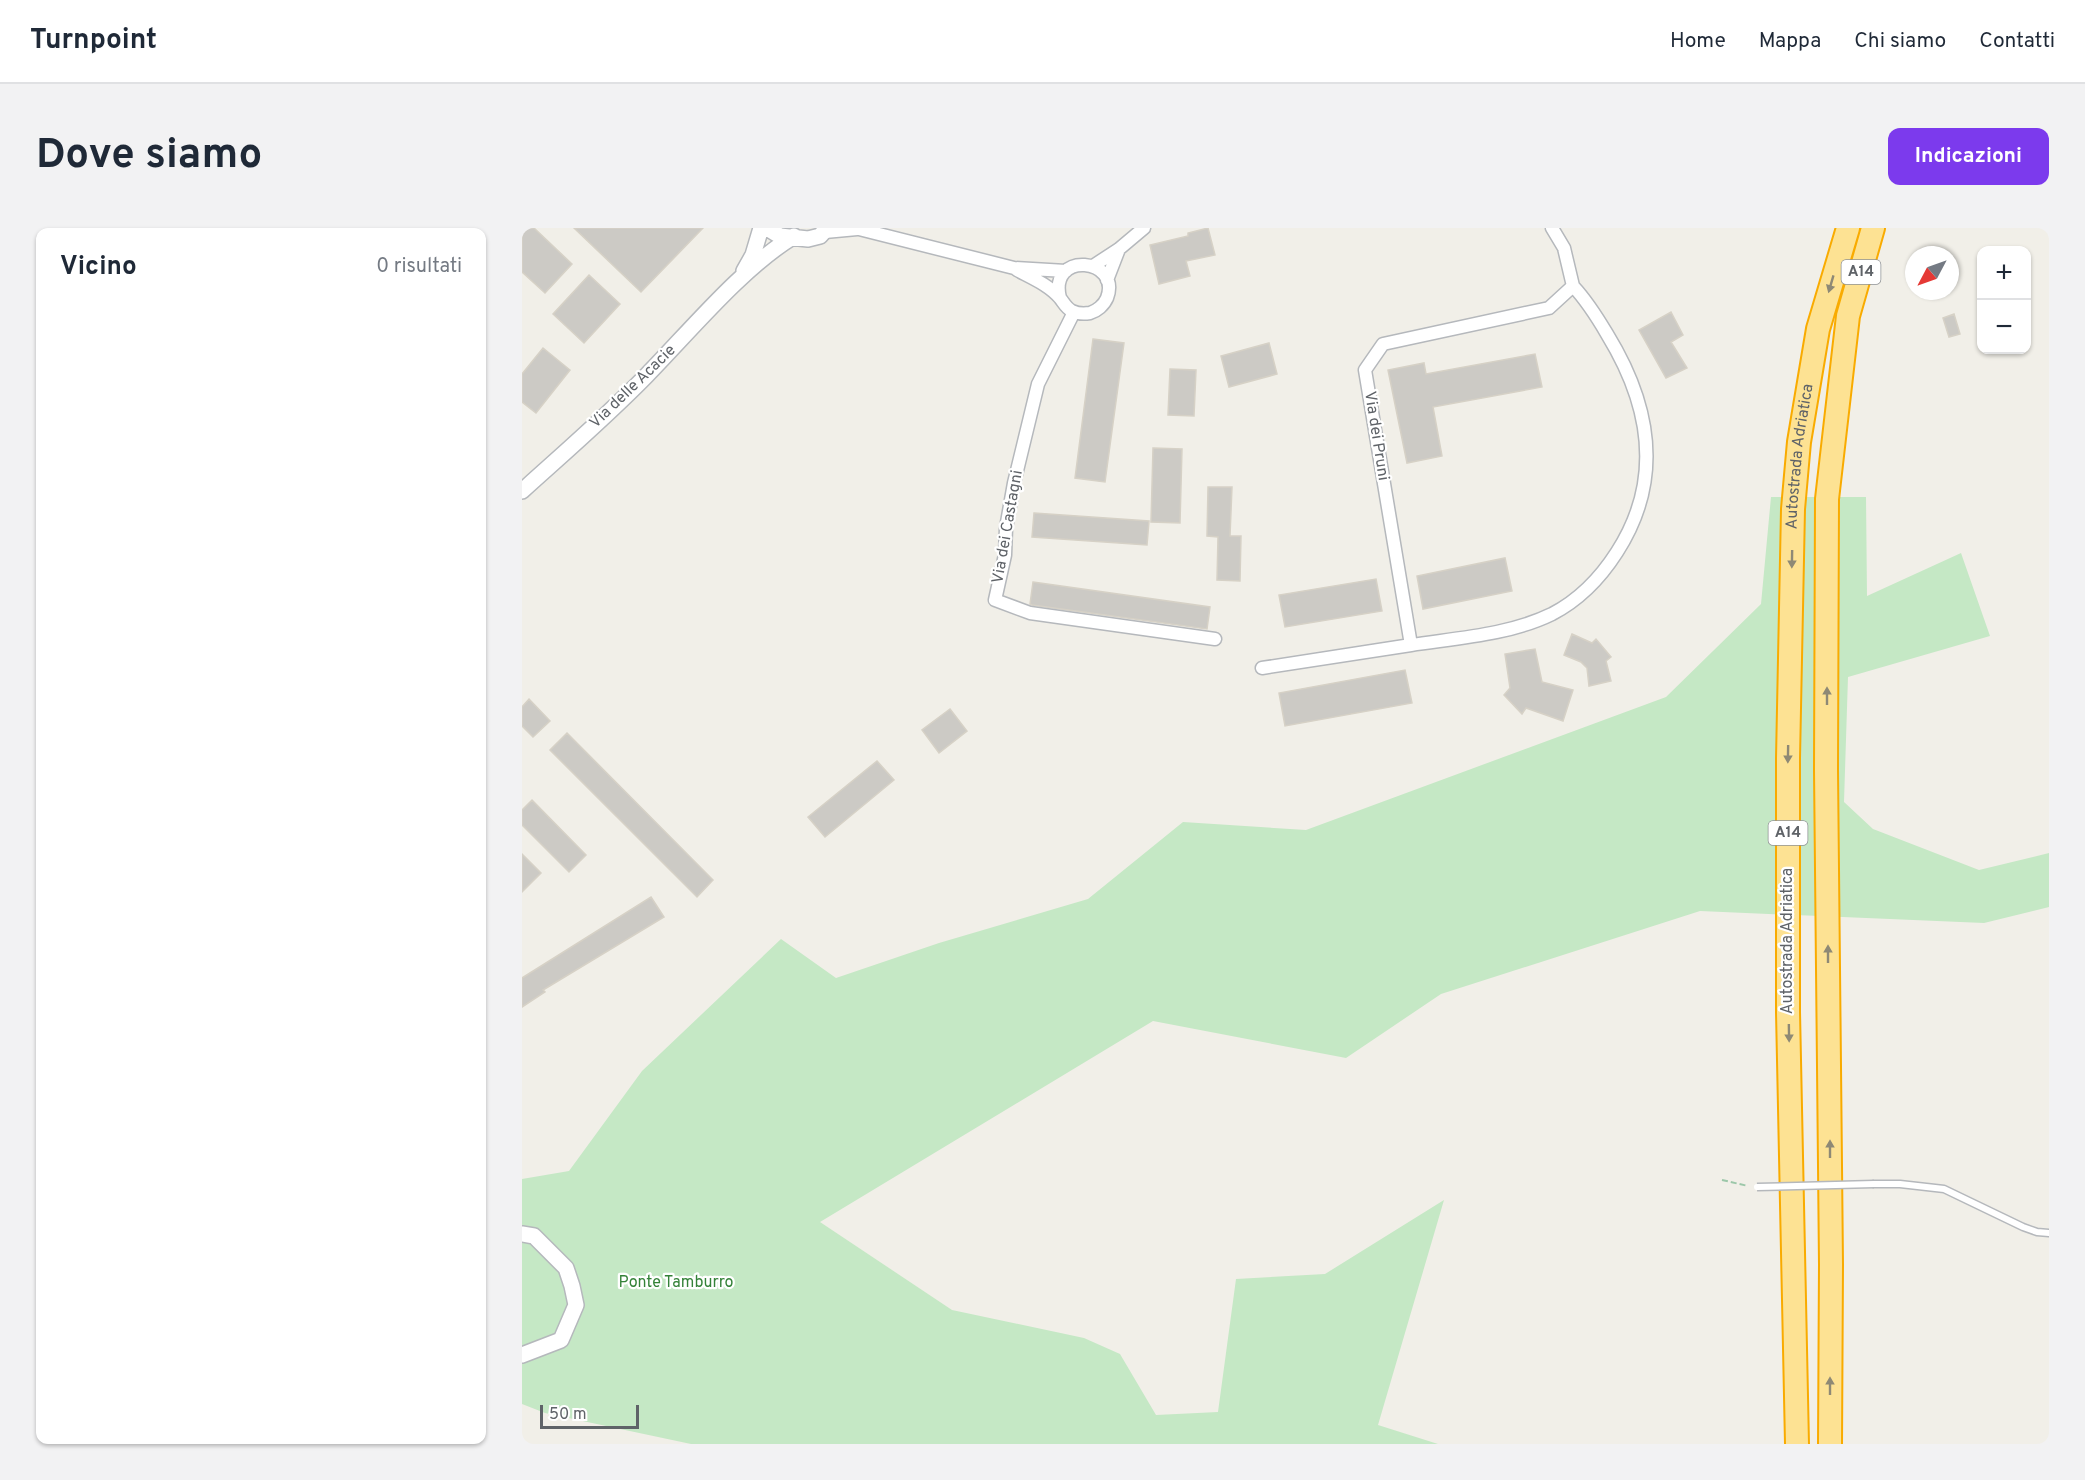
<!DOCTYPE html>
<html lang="it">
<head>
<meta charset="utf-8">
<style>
  :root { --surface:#fff; --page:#f2f2f3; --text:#1f2937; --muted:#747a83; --line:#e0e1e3; --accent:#7c3aed }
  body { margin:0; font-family:Overpass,sans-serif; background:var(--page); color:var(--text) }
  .controls { position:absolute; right:18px; top:18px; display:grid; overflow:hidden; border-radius:12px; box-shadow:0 2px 4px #0004 }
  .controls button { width:54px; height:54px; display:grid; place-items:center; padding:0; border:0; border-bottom:2px solid var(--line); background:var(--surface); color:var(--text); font:30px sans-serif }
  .compass { position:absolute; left:1383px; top:18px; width:54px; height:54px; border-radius:50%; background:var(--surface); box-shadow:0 2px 4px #0004; rotate:229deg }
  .scale { position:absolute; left:18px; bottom:15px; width:99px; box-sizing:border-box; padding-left:6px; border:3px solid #5f6368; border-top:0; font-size:16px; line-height:21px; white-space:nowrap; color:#5f6368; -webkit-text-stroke:4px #fff; paint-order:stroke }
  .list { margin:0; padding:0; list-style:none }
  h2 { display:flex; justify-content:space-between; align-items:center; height:78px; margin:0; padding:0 24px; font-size:26px }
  h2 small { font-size:20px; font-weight:400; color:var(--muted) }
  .map { position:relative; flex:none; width:1527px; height:1216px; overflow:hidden; border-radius:12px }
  header { display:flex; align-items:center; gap:36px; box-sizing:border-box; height:84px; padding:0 30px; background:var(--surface); border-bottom:2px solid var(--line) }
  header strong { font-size:28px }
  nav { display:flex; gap:33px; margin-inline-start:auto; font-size:21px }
  .intro { display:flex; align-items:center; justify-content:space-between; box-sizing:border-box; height:144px; padding:0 36px }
  h1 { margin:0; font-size:42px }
  .button { padding:15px 27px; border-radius:12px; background:var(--accent); color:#fff; font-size:21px; font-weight:700 }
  main { display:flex; gap:36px; padding:0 36px }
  aside { flex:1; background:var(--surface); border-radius:12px; box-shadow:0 2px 4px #0004 }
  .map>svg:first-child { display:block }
</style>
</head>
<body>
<header>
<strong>Turnpoint</strong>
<nav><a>Home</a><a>Mappa</a><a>Chi siamo</a><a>Contatti</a></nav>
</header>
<div class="intro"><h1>Dove siamo</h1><a class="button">Indicazioni</a></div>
<main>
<aside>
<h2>Vicino<small>0 risultati</small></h2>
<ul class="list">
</ul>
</aside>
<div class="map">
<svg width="1527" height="1216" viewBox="0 0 1527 1216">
  <rect width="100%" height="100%" fill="#f1efe8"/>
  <!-- green -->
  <path fill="#c5e8c5" d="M1249,269H1344L1345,368L1439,325L1468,408L1326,449L1322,574L1351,601L1457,642L1527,625V679L1462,695L1178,683L919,766L824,830L631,793L298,994L430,1082L562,1110L598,1126L634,1187L696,1184L714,1051L803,1046L922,972L856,1197L916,1216H169L23,1185L0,1176V951L47,943L120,843L259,711L314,750L417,715L566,671L661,594L784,602L1144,469L1239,376Z"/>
  <!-- building -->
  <path fill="#cccac5" stroke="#d6d1c6" stroke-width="1.5" d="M0,0H12L50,36L23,65L0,44Z
    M52,0H181L119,64Z
    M686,0L693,27L664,33L668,48L637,56L628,17L666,8V5Z
    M67,47L98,76L62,115L31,86Z
    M1149,84L1161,107L1149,114L1165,140L1144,150L1117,102Z
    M1432,86L1438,106L1427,109L1421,90Z
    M571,111L602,115L583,254L553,250Z
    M747,115L755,146L707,159L699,128Z
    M21,120L48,142L14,185L0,174V146Z
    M1013,126L1020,159L911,179L920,228L885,235L866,142L902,135L904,146Z
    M648,141L674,142L672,188L646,187Z
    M631,220L660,221L658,295L629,294Z
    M686,259H710L708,308H719L718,353L695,352L696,309L685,308Z
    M512,285L627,293L625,317L510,309Z
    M983,330L990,363L901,381L895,348Z
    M854,351L860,383L763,399L757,367Z
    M511,354L688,379L685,401L510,377L508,376Z
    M1050,406L1070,415L1074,411L1089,429L1084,433L1089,453L1067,458L1065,440L1059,434L1042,427Z
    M1013,421L1020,454L1051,462L1041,493L1004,480L1000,486L982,467L988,460L983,426Z
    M883,442L890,475L763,498L757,465Z
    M7,471L28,493L11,509L0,498V479Z
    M428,481L445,503L417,525L400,502Z
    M45,505L191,652L175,669L28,522Z
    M355,533L372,552L303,609L286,589Z
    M10,572L64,627L47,644L0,597V582Z
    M0,626L19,645L0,664Z
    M129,669L142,689L21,762L23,764L0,779V750Z"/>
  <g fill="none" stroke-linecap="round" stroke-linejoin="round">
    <!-- service casing -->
    <g stroke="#b5b8bc" stroke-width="9">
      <path id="service" d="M1352,956H1378L1422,961L1501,999L1515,1004L1527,1005"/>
    </g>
    <!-- minor casing -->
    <g stroke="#b5b8bc" stroke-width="15">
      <path id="minor" d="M333,0L492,40L544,43
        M303,4L335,1
        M571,38L597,21L622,0
        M495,42C510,50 527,57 538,70C542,75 544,80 550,83C556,86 562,86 568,85C575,83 582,77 585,70C600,30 526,22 538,70
        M585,52L597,21
        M552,84L516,156L492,255L484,300L483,327L473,372L508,385L693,411
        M889,417C935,410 987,407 1030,386C1057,372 1079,349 1095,324C1142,251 1128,176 1085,106C1075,89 1065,73 1051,58
        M740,440L889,417L843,142L861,116L1027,80L1051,58L1042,20L1030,0"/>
    </g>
    <!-- tertiary casing -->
    <g stroke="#b5b8bc" stroke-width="18">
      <path id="tertiary" d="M245,0L258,8L286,11L298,8L305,0
        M222,43L231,27L239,0
        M0,263C42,225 85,188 125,147C169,102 220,40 272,8
        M0,1006L12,1008L44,1040L50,1058L54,1077L39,1112L0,1127"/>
    </g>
    <!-- motorway casing -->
    <g stroke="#f9ab00" stroke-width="26">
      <g id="motorway">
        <path id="s1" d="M1275,1216L1266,784V530L1271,281L1277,214L1296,101L1326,0"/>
        <path d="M1308,1216L1309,1036L1304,542L1305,271L1326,88L1351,0"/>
      </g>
    </g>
    <!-- path -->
    <path stroke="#9cc7a9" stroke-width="2" stroke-dasharray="6 3" stroke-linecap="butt" d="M1200,952L1226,958"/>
    <!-- service -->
    <use href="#service" stroke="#fff" stroke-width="6"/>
    <!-- minor -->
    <use href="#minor" stroke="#fff" stroke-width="12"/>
    <!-- tertiary -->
    <use href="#tertiary" stroke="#fff" stroke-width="15"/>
    <!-- motorway -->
    <use href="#motorway" stroke="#fde293" stroke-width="22"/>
    <!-- service-bridge casing -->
    <g stroke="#b5b8bc" stroke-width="9" stroke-linecap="butt">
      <path id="service-bridge" d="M1235,959L1352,956"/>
    </g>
    <!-- service-bridge -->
    <use href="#service-bridge" stroke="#fff" stroke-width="6"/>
  </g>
  <!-- one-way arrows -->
  <defs><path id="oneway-solid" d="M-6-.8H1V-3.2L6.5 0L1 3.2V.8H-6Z" transform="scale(1.5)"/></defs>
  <g fill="#8e8975">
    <use href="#oneway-solid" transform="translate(1309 56) rotate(106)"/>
    <use href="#oneway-solid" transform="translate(1270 331) rotate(91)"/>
    <use href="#oneway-solid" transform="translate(1305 468) rotate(-90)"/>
    <use href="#oneway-solid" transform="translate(1266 526) rotate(91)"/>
    <use href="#oneway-solid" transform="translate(1306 726) rotate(-90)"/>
    <use href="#oneway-solid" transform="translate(1267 805) rotate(89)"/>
    <use href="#oneway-solid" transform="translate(1308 921) rotate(-90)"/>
    <use href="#oneway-solid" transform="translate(1308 1158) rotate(-90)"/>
  </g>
  <g text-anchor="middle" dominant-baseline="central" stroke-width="4.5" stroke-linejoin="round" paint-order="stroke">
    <!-- shield labels -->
    <g fill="#fff" stroke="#8f9295" stroke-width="1.5">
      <rect x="1319.5" y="32" width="39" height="24" rx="4.5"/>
      <rect x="1246.5" y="593" width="39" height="24" rx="4.5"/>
    </g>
    <g font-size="15" font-weight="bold" fill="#5f6368">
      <text x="1339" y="44">A14</text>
      <text x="1266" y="605">A14</text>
    </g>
    <!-- street labels -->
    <g font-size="16" fill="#5f6368" stroke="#fff">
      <text transform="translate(111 159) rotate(-44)">Via delle Acacie</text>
      <text transform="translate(854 208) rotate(81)">Via dei Pruni</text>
      <text stroke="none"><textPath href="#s1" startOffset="988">Autostrada Adriatica</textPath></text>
      <text transform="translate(486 299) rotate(-80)">Via dei Castagni</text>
      <text transform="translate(1266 713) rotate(-90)">Autostrada Adriatica</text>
    </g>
    <!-- park labels -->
    <g font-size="16" fill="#348238" stroke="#fff">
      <text x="154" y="1055">Ponte Tamburro</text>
    </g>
  </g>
</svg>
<div class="controls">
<button>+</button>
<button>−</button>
</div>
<svg class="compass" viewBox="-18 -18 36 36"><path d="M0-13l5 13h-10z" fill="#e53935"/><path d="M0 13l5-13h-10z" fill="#747a83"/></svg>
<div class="scale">50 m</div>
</div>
</main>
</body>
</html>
